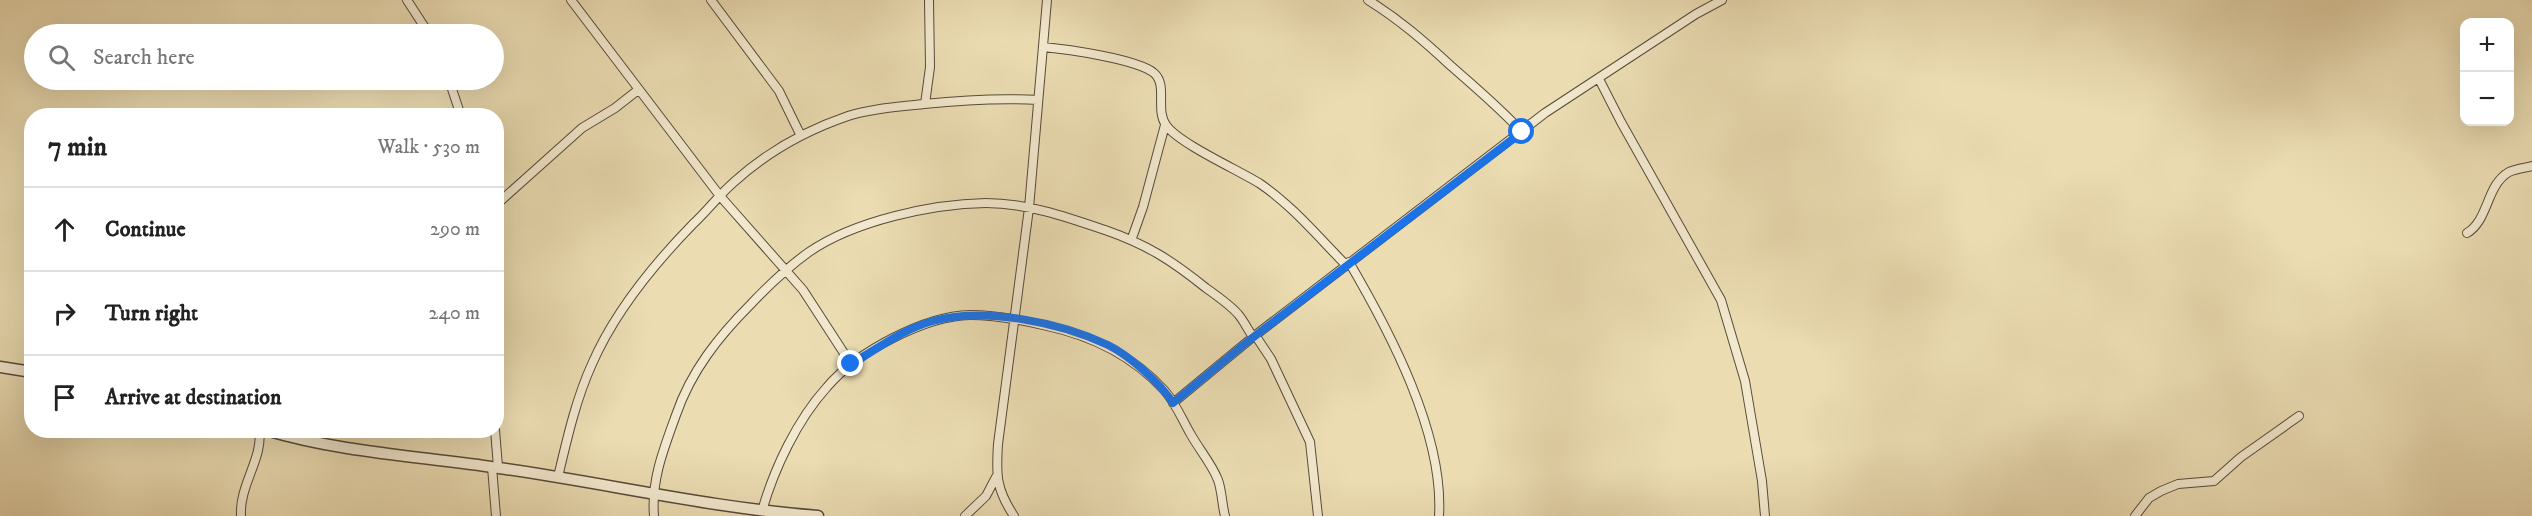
<!DOCTYPE html>
<html lang="en">
<head>
<meta charset="utf-8">
<style>
  :root { --surface:#fff; --page:#f6f6f6; --text:#222; --muted:#767676; --line:#e0e0e0 }
  body { margin:0; font-family:"IM FELL DW Pica",serif; background:var(--page); color:var(--text) }
  .controls { position:absolute; right:18px; top:18px; display:grid; overflow:hidden; border-radius:12px; box-shadow:0 6px 24px #0002 }
  .controls button { width:54px; height:54px; display:grid; place-items:center; padding:0; border:0; border-bottom:2px solid var(--line); background:var(--surface); color:var(--text); font:30px sans-serif }
  .stop { position:absolute; width:18px; height:18px; margin:-14px; border:4px solid #1a73e8; border-radius:50%; background:#fff }
  .stop.end { background:#1a73e8; border-color:#fff; box-shadow:0 2px 6px #0008 }
  .list { margin:0; padding:0; list-style:none }
  h2 { display:flex; justify-content:space-between; align-items:center; height:78px; margin:0; padding:0 24px; font-size:26px }
  h2 small { font-size:20px; font-weight:400; color:var(--muted) }
  .list li { display:grid; grid-template-columns:39px 1fr auto; gap:18px; align-items:center; box-sizing:border-box; height:84px; padding:0 24px; border-top:2px solid var(--line) }
  .list b { display:block; font-size:22px; white-space:nowrap }
  .list em { font-size:20px; font-style:normal; color:var(--muted) }
  .icon { flex:none; width:33px; height:33px; fill:none; stroke:currentColor; stroke-width:2; stroke-linecap:round; stroke-linejoin:round }
  .map { position:relative; flex:none; width:2532px; height:516px; overflow:hidden }
  .search { position:absolute; background:var(--surface); box-shadow:0 6px 24px #0002; left:24px; top:24px; width:480px; height:66px; display:flex; align-items:center; gap:15px; box-sizing:border-box; padding:0 21px; border-radius:33px; color:var(--muted); font-size:22px }
  .panel { position:absolute; background:var(--surface); box-shadow:0 6px 24px #0002; left:24px; top:108px; width:480px; height:330px; border-radius:24px }
  .map>svg:first-child { display:block }
</style>
</head>
<body>
<div class="map">
<svg width="2532" height="516" viewBox="0 0 2532 516">
  <rect width="100%" height="100%" fill="#ebdcb2"/>
  <filter id="stains"><feTurbulence type="fractalNoise" baseFrequency=".00333" numOctaves="4"/><feColorMatrix values="0 0 0 0 .2 0 0 0 0 .09 0 0 0 0 .02 0 0 0 .5 -.17"/></filter>
  <radialGradient id="worn" r=".72"><stop offset=".6" stop-color="#630" stop-opacity="0"/><stop offset="1" stop-color="#630" stop-opacity=".3"/></radialGradient>
  <g fill="none" stroke-linecap="round" stroke-linejoin="round">
    <!-- minor casing -->
    <g stroke="#574b3b" stroke-width="10">
      <path id="minor" d="M407,0L429,34
        M571,0L720,196L803,290L851,364
        M711,0L779,91L801,136
        M1368,0C1400,20 1424,41 1451,66C1475,87 1500,108 1522,132
        M1043,47C1066,49 1137,59 1154,73C1168,85 1155,110 1166,125C1178,143 1238,170 1259,183C1292,205 1319,238 1346,265
        M1599,79L1621,122L1721,300L1745,381L1762,481L1765,516
        M449,80L461,116
        M925,104L930,67L929,0
        M496,205L582,128L615,108L638,90
        M2467,233C2489,220 2486,185 2509,172C2516,169 2525,168 2532,166
        M1132,238L1143,207L1165,125
        M1349,262C1390,332 1444,434 1439,516
        M1255,335L1271,359L1310,442L1318,516
        M1173,403L1253,337L1545,113L1696,14L1722,0
        M495,430L498,467
        M492,467L496,516
        M558,477C567,439 576,399 592,364C615,311 653,265 693,224C707,211 719,195 734,182C766,153 807,130 848,116C873,108 899,107 924,104C963,100 999,98 1038,100
        M762,511C774,469 797,420 827,387C857,352 924,316 970,315C996,315 1022,320 1047,326C1093,336 1132,355 1164,390C1175,402 1182,419 1190,433C1198,448 1212,464 1218,480C1222,491 1222,505 1225,516
        M241,516C239,485 264,457 259,430
        M654,516C651,480 664,448 676,415C691,371 719,336 751,304C769,285 788,267 809,252C854,221 931,204 986,203C1027,203 1067,217 1105,230C1148,245 1171,260 1206,288C1217,296 1229,304 1238,314C1244,321 1248,330 1253,337
        M965,516L986,496L996,477
        M1014,516C996,489 996,475 998,444L1029,208L1047,0
        M2135,516L2149,498L2161,491L2178,484L2214,481L2241,457L2299,416"/>
    </g>
    <!-- tertiary casing -->
    <g stroke="#574b3b" stroke-width="13">
      <path id="tertiary" d="M0,367L32,372
        M266,430C343,453 421,456 499,468C606,483 711,508 818,516"/>
    </g>
    <!-- minor -->
    <use href="#minor" stroke="#f2e8cd" stroke-width="8"/>
    <!-- tertiary -->
    <use href="#tertiary" stroke="#f2e8cd" stroke-width="10"/>
  </g>
  <g fill="none" stroke-linecap="round" stroke-linejoin="round">
    <!-- route -->
    <path stroke="#1a73e8" stroke-width="8" d="M851,364C877,349 903,329 933,321C985,307 1059,322 1108,345C1130,356 1160,383 1173,403L1247,342L1522,132"/>
  </g>
  <rect width="100%" height="100%" filter="url(#stains)"/>
  <rect width="100%" height="100%" fill="url(#worn)"/>
</svg>
<div class="controls">
<button>+</button>
<button>−</button>
</div>
<div class="stop" style="left:1522px;top:132px"></div>
<div class="stop end" style="left:851px;top:364px"></div>
<div class="search"><svg class="icon" aria-label="search" viewBox="0 0 24 24"><circle cx="10" cy="10" r="6"/><path d="M15 15l6 6"/></svg>Search here</div>
<section class="panel">
<h2>7 min<small>Walk · 530 m</small></h2>
<ul class="list">
<li><svg class="icon" aria-label="ahead" viewBox="0 0 24 24"><path d="M12 20V5M6 11l6-6 6 6"/></svg><div><b>Continue</b></div><em>290 m</em></li>
<li><svg class="icon" aria-label="right" viewBox="0 0 24 24"><path d="M7 20v-9h11M14 6l5 5-5 5"/></svg><div><b>Turn right</b></div><em>240 m</em></li>
<li><svg class="icon" aria-label="arrive" viewBox="0 0 24 24"><path d="M6 21V4h12l-3 4 3 4H6"/></svg><div><b>Arrive at destination</b></div></li>
</ul>
</section>
</div>
</body>
</html>
